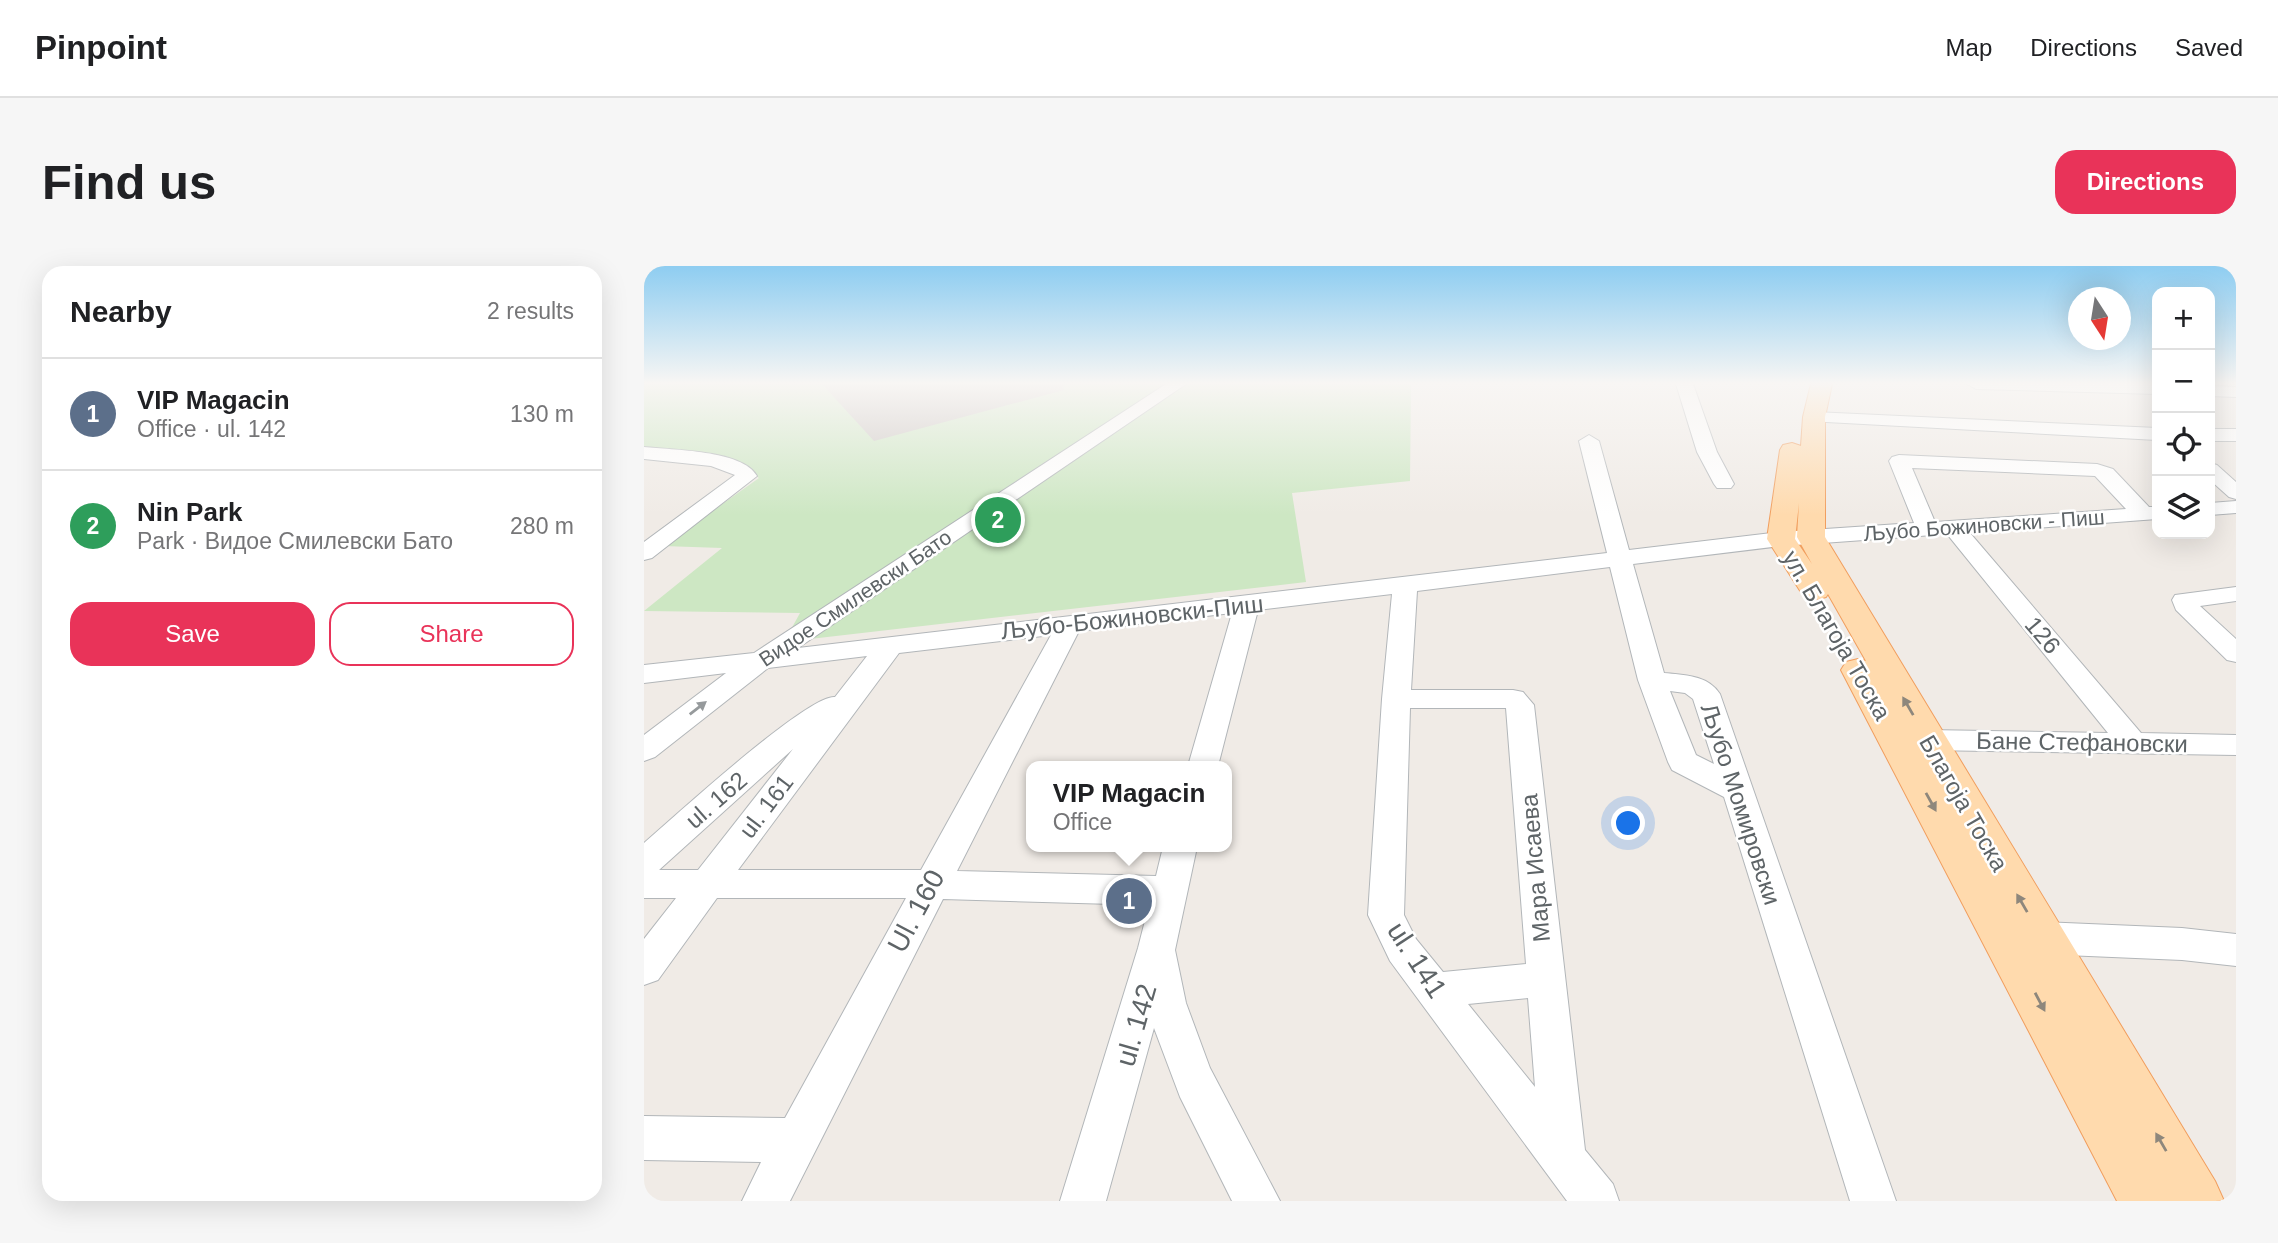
<!DOCTYPE html>
<html lang="en">
<head>
<meta charset="utf-8">
<style>
  :root { --surface:#fff; --page:#f6f6f6; --text:#202124; --muted:#757577; --line:#e0e0e0; --accent:#e93359 }
  body { margin:0; font-family:Arial,sans-serif; background:var(--page); color:var(--text) }
  .controls { position:absolute; right:21px; top:21px; display:grid; overflow:hidden; border-radius:14px; box-shadow:0 7px 28px #0002 }
  .controls button { width:63px; height:63px; display:grid; place-items:center; padding:0; border:0; border-bottom:2px solid var(--line); background:var(--surface); color:var(--text); font:35px sans-serif }
  .compass { position:absolute; left:1424px; top:21px; width:63px; height:63px; border-radius:50%; background:var(--surface); box-shadow:0 7px 28px #0002; rotate:168deg }
  .you { position:absolute; left:985px; top:558px; width:24px; height:24px; margin:-18px; border:5px solid #fff; border-radius:50%; background:#1a73e8; box-shadow:0 0 0 10px #1a73e833 }
  .badge { display:grid; place-items:center; width:46px; height:46px; border-radius:50%; background:var(--accent); color:#fff; font-size:23px; font-weight:700 }
  .pin { position:absolute; translate:-50% -50%; border:4px solid #fff; box-shadow:0 2px 7px #0006 }
  .popup { position:absolute; left:382px; top:495px; width:206px; height:91px; box-sizing:border-box; display:grid; place-content:center; border-radius:14px; background:var(--surface); filter:drop-shadow(0 2px 5px #0005); font-size:23px; white-space:nowrap; color:var(--muted) }
  .popup b { font-size:26px; color:var(--text) }
  .popup::after { content:''; position:absolute; left:50%; top:100%; margin-left:-14px; border:14px solid transparent; border-top-color:var(--surface) }
  .list { margin:0; padding:0; list-style:none }
  h2 { display:flex; justify-content:space-between; align-items:center; height:91px; margin:0; padding:0 28px; font-size:30px }
  h2 small { font-size:23px; font-weight:400; color:var(--muted) }
  .list li { display:grid; grid-template-columns:46px 1fr auto; gap:21px; align-items:center; box-sizing:border-box; height:112px; padding:0 28px; border-top:2px solid var(--line) }
  .list b { display:block; font-size:26px; white-space:nowrap }
  .list p { margin:0; font-size:23px; white-space:nowrap; color:var(--muted) }
  .list em { font-size:23px; font-style:normal; color:var(--muted) }
  .actions { display:flex; gap:14px; padding:21px 28px }
  .actions a { flex:1; padding:16px 0; border:2px solid var(--accent); border-radius:21px; text-align:center; font-size:24px; color:var(--accent) }
  .actions .main { background:var(--accent); color:#fff }
  .icon { flex:none; width:38px; height:38px; fill:none; stroke:currentColor; stroke-width:2; stroke-linecap:round; stroke-linejoin:round }
  .map { position:relative; flex:none; width:1592px; height:935px; overflow:hidden; border-radius:21px }
  header { display:flex; align-items:center; gap:42px; box-sizing:border-box; height:98px; padding:0 35px; background:var(--surface); border-bottom:2px solid var(--line) }
  header strong { font-size:33px }
  nav { display:flex; gap:38px; margin-inline-start:auto; font-size:24px }
  .intro { display:flex; align-items:center; justify-content:space-between; box-sizing:border-box; height:168px; padding:0 42px }
  h1 { margin:0; font-size:49px }
  .button { padding:18px 32px; border-radius:21px; background:var(--accent); color:#fff; font-size:24px; font-weight:700 }
  main { display:flex; gap:42px; padding:0 42px }
  aside { flex:1; background:var(--surface); border-radius:21px; box-shadow:0 7px 28px #0002 }
  .map>svg:first-child { display:block }
</style>
</head>
<body>
<header>
<strong>Pinpoint</strong>
<nav><a>Map</a><a>Directions</a><a>Saved</a></nav>
</header>
<div class="intro"><h1>Find us</h1><a class="button">Directions</a></div>
<main>
<aside>
<h2>Nearby<small>2 results</small></h2>
<ul class="list">
<li><span class="badge" style="background:#5c6f8a">1</span><div><b>VIP Magacin</b><p>Office · ul. 142</p></div><em>130 m</em></li>
<li><span class="badge" style="background:#2e9e5b">2</span><div><b>Nin Park</b><p>Park · Видое Смилевски Бато</p></div><em>280 m</em></li>
</ul>
<div class="actions"><a class="main">Save</a><a>Share</a></div>
</aside>
<div class="map">
<svg width="1592" height="935" viewBox="0 0 1592 935">
  <rect width="100%" height="100%" fill="#f0ebe6"/>
  <!-- green -->
  <path fill="#cde7c3" d="M2,118H767L766,215L648,227L662,316L140,376L156,347L0,345L78,282L19,280L115,212L80,190L0,181V119Z"/>
  <!-- building -->
  <path fill="#ccc6c3" d="M178,118H419L420,124L230,175Z"/>
  <g fill="none" stroke-linecap="round" stroke-linejoin="round">
    <!-- minor casing -->
    <g stroke="#b2b6b9" stroke-width="2">
      <path id="minor" d="M522,118H542L154,382L963,287L935,175L945,169L955,175L985,284L1137,266L1270,257L1245,195L1248,191L1255,189L1453,198L1469,203L1505,241H1513V253L1326,267L1497,467L1592,469V489L1283,484L1272,481L1268,474L1272,467L1283,464L1464,467L1303,268L1137,280L989,298L1020,407C1040,409 1064,409 1076,428L1252,935H1206L1080,531L1028,504L1024,496L994,414L966,301L773,325L767,424H869L879,426L890,439L941,884L969,918L975,935H923L746,695L724,649L738,433L748,328L614,344L574,500H544L588,347L435,365L313,605L512,610L519,581H553L531,684L542,737L566,802L636,935H588L536,831L510,762L462,935H416L494,682L505,639L299,633L146,935H98L117,896L0,894V850L141,852L262,632H73L14,714L0,719V673L32,632H0V577C28,553 164,428 191,431L223,390L124,402L11,491L0,495V469L82,407L0,417V399L110,387ZM1268,202L1451,210L1482,243L1291,256ZM407,369L277,604H94L255,387ZM1026,425L1041,427L1049,433L1070,498L1052,489ZM766,442H862L882,698L799,706L772,673L760,649ZM149,483L54,604H15ZM884,732L891,821L824,738Z
        M1032,118H1049L1073,186L1090,218L1087,222H1073L1070,218L1053,186Z
        M1323,118H1513V128L1332,123Z
        M1566,120L1592,121V131L1566,130Z
        M1170,146L1513,162V174L1164,155L1161,151Z
        M1566,163H1592V175H1566Z
        M0,181C28,184 99,184 113,210L8,292L0,294V276L91,209L67,200L0,193Z
        M1566,197L1573,199L1592,216V233L1585,231L1566,214Z
        M1592,235V247L1566,249V237Z
        M1592,321V335L1556,340L1592,373V396L1583,394L1532,344L1528,334L1531,329Z
        M1398,656L1538,662L1592,668V700L1538,694L1398,688L1385,683L1379,672L1385,661Z"/>
    </g>
    <!-- major casing -->
    <g stroke="#f19e5e" stroke-width="2">
      <path id="major" d="M1167,118H1188L1181,151V271L1571,915L1580,935H1473L1197,404L1202,396L1214,393L1222,395L1184,328L1182,331L1171,334L1160,331L1123,273L1136,184L1139,179L1148,177L1157,180L1159,151ZM1155,237L1153,271L1168,298L1151,273Z"/>
    </g>
    <!-- minor -->
    <use href="#minor" fill="#fff" fill-rule="evenodd"/>
    <!-- major -->
    <use href="#major" fill="#ffdaad" fill-rule="evenodd"/>
  </g>
  <!-- one-way arrows -->
  <defs><path id="oneway-solid" d="M-6-.8H1V-3.2L6.5 0L1 3.2V.8H-6Z" transform="scale(1.75)"/></defs>
  <g fill="#8e877c">
    <use href="#oneway-solid" transform="translate(1264 440) rotate(-120)"/>
    <use href="#oneway-solid" transform="translate(1287 536) rotate(61)"/>
    <use href="#oneway-solid" transform="translate(1378 637) rotate(-120)"/>
    <use href="#oneway-solid" transform="translate(1396 736) rotate(62)"/>
    <use href="#oneway-solid" transform="translate(1517 876) rotate(-120)"/>
  </g>
  <use fill="#969a9c" href="#oneway-solid" transform="translate(54 442) rotate(-38)"/>
  <!-- sky -->
  <linearGradient id="sky" x2="0" y2="1"><stop stop-color="#8ecdf1"/><stop offset="0.47" stop-color="#f8f6f4"/><stop offset="1" stop-color="#f8f6f4" stop-opacity="0"/></linearGradient>
  <rect width="1592" height="249" fill="url(#sky)"/>
  <g text-anchor="middle" dominant-baseline="central" stroke-width="5" stroke-linejoin="round" paint-order="stroke">
    <!-- far-street labels -->
    <g font-size="21" fill="#5e6467" stroke="#fff">
      <text transform="translate(1340 259) rotate(-4)">Љубо Божиновски - Пиш</text>
      <text transform="translate(211 332) rotate(-34)">Видое Смилевски Бато</text>
    </g>
    <!-- street labels -->
    <g font-size="24" fill="#5e6467" stroke="#fff">
      <text transform="translate(488 351) rotate(-6)">Љубо-Божиновски-Пиш</text>
      <text transform="translate(1193 369) rotate(60)">ул. Благоја Тоска</text>
      <text transform="translate(1399 369) rotate(50)">126</text>
      <text transform="translate(1438 476) rotate(1)">Бане Стефановски</text>
      <text transform="translate(72 534) rotate(-41)">ul. 162</text>
      <text transform="translate(1320 537) rotate(60)">Благоја Тоска</text>
      <text transform="translate(1097 538) rotate(72)">Љубо Момировски</text>
      <text transform="translate(122 540) rotate(-53)">ul. 161</text>
      <text transform="translate(891 602) rotate(-95)">Мара Исаева</text>
    </g>
    <!-- near-street labels -->
    <g font-size="28" fill="#5e6467" stroke="#fff">
      <text transform="translate(272 645) rotate(-62)">Ul. 160</text>
      <text transform="translate(773 694) rotate(57)">ul. 141</text>
      <text transform="translate(492 759) rotate(-74)">ul. 142</text>
    </g>
  </g>
</svg>
<div class="controls">
<button>+</button>
<button>−</button>
<button><svg class="icon" aria-label="locate" viewBox="0 0 24 24"><circle cx="12" cy="12" r="6"/><path d="M12 2v4M12 18v4M2 12h4M18 12h4"/></svg></button>
<button><svg class="icon" aria-label="layers" viewBox="0 0 24 24"><path d="M12 4l9 5-9 5-9-5zM3 14l9 5 9-5"/></svg></button>
</div>
<svg class="compass" viewBox="-18 -18 36 36"><path d="M0-13l5 13h-10z" fill="#e53935"/><path d="M0 13l5-13h-10z" fill="#757577"/></svg>
<div class="you"></div>
<div class="pin badge" style="left:485px;top:635px;background:#5c6f8a">1</div>
<div class="popup"><b>VIP Magacin</b>Office</div>
<div class="pin badge" style="left:354px;top:254px;background:#2e9e5b">2</div>
</div>
</main>
</body>
</html>
